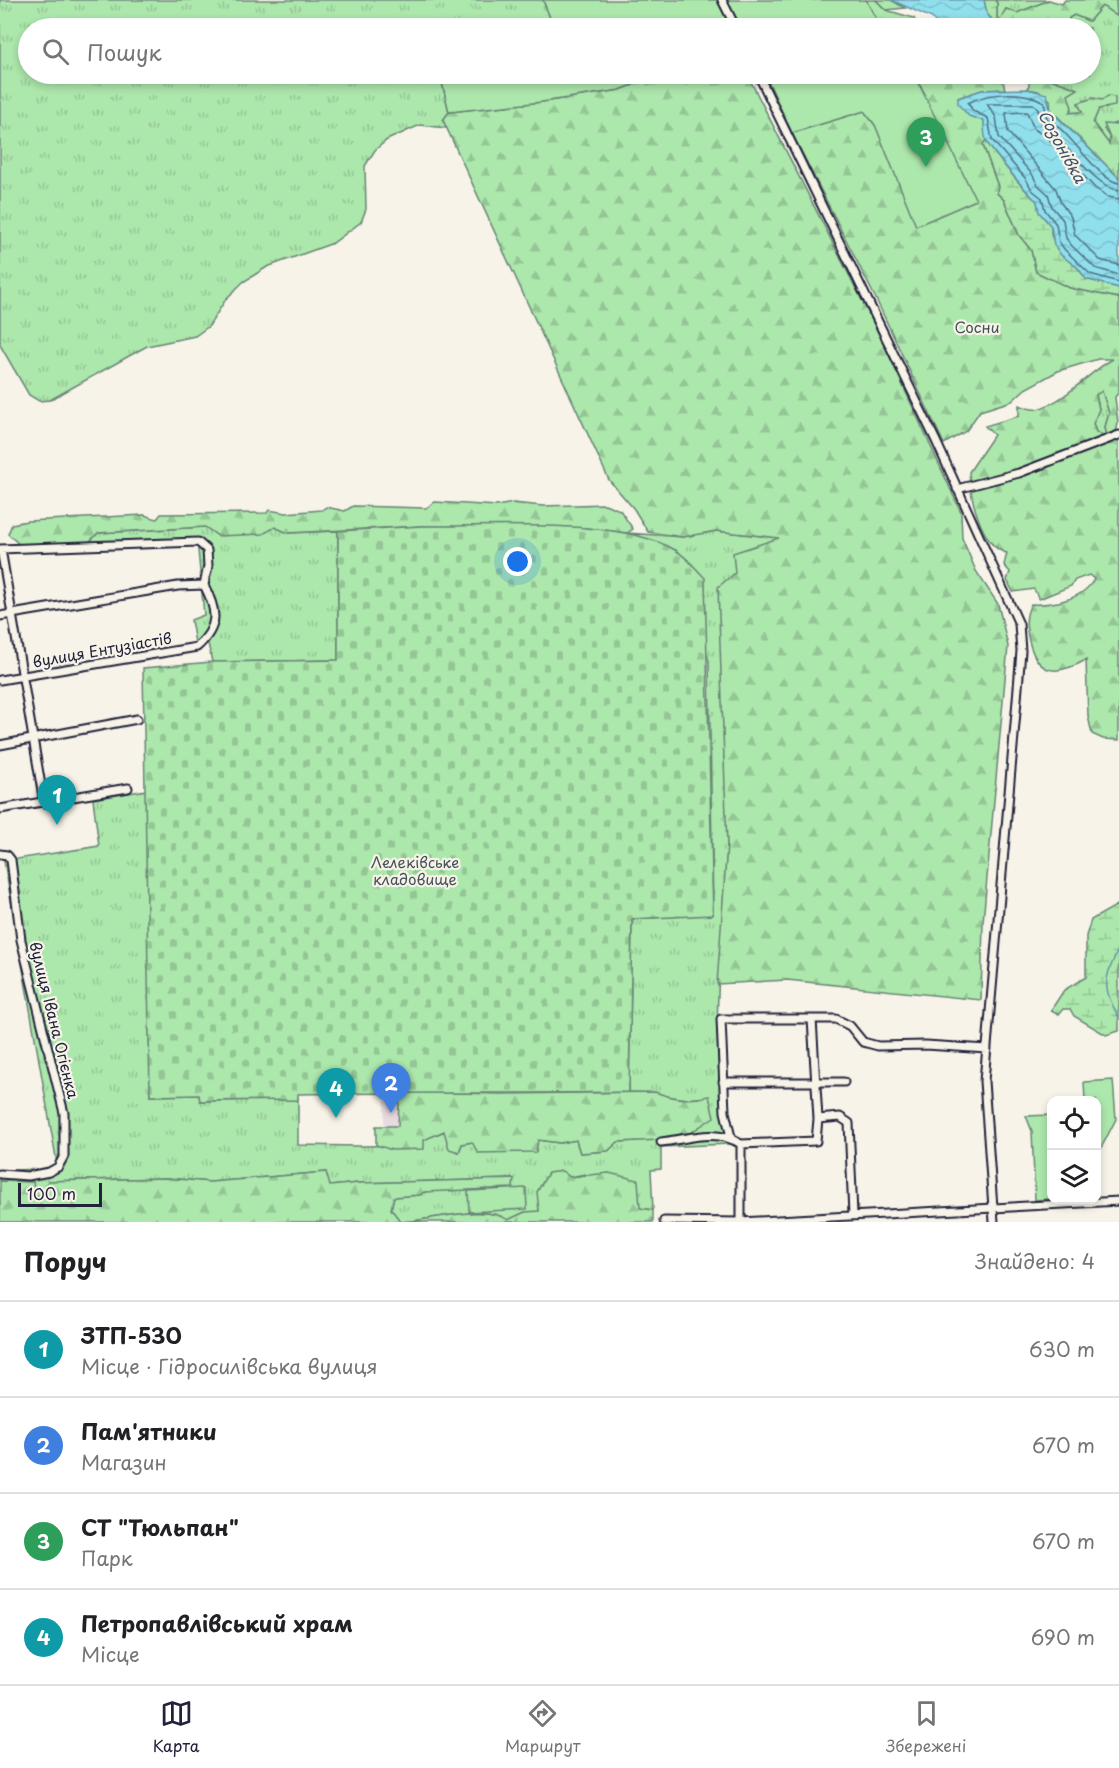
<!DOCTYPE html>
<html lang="uk">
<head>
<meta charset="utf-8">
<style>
  :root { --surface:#fff; --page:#f6f6f6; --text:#202124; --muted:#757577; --line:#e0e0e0; --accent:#22223b }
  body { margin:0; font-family:"Playpen Sans",sans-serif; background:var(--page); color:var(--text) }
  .controls { position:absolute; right:18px; bottom:18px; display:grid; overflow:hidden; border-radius:12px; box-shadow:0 3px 9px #0003 }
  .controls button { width:54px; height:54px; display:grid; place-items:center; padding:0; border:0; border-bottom:2px solid var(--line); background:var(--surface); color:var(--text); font:30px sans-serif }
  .scale { position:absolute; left:18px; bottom:15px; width:84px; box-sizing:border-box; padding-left:6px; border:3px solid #22223b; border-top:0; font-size:16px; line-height:21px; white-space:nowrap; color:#22223b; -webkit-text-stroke:4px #f7f3e8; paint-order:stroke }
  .you { position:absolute; left:518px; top:562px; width:21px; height:21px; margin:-15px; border:4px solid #fff; border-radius:50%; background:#1a73e8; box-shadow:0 0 0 9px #1a73e833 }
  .badge { display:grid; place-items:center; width:39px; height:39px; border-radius:50%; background:var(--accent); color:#fff; font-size:20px; font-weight:700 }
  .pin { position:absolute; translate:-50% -50px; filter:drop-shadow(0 2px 3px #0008) }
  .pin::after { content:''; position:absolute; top:32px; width:21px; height:18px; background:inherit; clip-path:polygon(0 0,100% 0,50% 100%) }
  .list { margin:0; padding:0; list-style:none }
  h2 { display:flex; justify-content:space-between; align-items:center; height:78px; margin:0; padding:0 24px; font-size:26px }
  h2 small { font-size:20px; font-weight:400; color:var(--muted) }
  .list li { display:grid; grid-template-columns:39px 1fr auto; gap:18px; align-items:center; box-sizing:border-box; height:96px; padding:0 24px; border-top:2px solid var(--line) }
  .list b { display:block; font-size:22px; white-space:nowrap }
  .list p { margin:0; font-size:20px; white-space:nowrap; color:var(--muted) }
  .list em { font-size:20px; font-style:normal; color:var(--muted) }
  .icon { flex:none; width:33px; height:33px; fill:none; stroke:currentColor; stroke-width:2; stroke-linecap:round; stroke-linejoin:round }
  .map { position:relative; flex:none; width:1119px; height:1222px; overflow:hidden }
  .search { position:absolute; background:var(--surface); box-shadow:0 3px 9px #0003; left:18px; right:18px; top:18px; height:66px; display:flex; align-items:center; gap:15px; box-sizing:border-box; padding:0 21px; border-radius:33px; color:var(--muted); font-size:22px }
  .sheet { height:462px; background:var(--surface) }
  nav { display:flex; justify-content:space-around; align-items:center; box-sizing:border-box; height:84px; border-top:2px solid var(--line); background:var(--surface); font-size:16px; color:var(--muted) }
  nav a { display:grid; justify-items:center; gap:3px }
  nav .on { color:var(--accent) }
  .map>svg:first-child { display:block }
</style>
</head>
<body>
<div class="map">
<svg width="1119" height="1222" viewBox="0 0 1119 1222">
  <defs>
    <pattern id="grass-tufts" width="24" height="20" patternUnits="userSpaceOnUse" patternTransform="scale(1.5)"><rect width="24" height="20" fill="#ace7ac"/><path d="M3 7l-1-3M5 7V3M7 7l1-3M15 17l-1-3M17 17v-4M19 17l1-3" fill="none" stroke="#94c695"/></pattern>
    <pattern id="forest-firs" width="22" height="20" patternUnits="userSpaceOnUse" patternTransform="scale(1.5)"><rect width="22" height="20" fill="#ace7ac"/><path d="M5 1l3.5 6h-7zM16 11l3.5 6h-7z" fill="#94c695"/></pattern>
    <pattern id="wetland-marsh" width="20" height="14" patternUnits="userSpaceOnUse" patternTransform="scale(1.5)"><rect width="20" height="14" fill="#ace7ac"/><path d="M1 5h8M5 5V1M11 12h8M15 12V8" fill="none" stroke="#94c695"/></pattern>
    <pattern id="cemetery-stones" width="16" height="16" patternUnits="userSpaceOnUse" patternTransform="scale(1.5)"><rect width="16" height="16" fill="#ace7ac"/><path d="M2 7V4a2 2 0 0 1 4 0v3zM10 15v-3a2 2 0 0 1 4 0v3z" fill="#94c695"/></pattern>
    <pattern id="water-waves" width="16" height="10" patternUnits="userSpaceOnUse" patternTransform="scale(1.5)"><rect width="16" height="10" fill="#90dfed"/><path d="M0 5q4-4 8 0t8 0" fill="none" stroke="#7cbfcc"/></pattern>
  </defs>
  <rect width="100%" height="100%" fill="#f7f3e8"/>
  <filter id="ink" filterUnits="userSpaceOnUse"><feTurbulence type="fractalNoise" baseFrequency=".0167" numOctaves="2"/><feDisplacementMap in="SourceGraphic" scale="12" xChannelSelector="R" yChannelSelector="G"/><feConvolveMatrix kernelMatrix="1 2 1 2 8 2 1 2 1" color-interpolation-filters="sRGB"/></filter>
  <g filter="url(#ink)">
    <!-- built -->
    <path fill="#e8dbe0" d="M384,1101H399V1126H384Z"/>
    <!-- grass -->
    <path fill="url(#grass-tufts)" stroke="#678474" stroke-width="1.5" d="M0,0H543L554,28H28V74H440L449,112L443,120L447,128L420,125L387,140L375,150L365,166L366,209L361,222L333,243L267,267L243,282L226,299L209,326L195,336L147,346L50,400L39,401L29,395L0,345Z
      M995,0H1049L1017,13L1006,9L997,25V3Z
      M1116,0H1119V125L1115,123L1104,129L1110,138L1109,144L1093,123L1099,109L1107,108L1102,100L1078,103L1082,112L1068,113V94L1077,89L1050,79L1048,74H1090V28H1069V18L1074,15L1089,21L1102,6L1117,16Z
      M1102,390L1109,413L1105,427L1107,437L1096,432L1093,423L1099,409L1096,395Z
      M206,527L218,536L275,527L288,533L338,531V660L212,662L208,643H195L191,620L204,615L197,539L89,542L98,533Z
      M716,531L781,538L735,573C732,664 731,755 727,845C722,944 707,1046 729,1144L661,1147V1169L651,1170L653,1210L640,1209L585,1174L570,1177L539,1212H525L508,1220C484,1203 431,1221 401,1222L391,1210L393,1197L420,1195L424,1192L513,1179L359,1183L329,1186L326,1172L210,1182L167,1178L48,1181L43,1197L35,1196L33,1182L0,1181V1170L58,1169L4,861L99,846L93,799L147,790L150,1096L199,1095L200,1101L297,1100L298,1097V1145C348,1145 399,1152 445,1131L459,1152L462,1144L472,1142L536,1151L537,1140L560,1143L576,1140L580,1153L608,1151L617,1142L636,1141L709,1097C681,1103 657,1092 629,1092L632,919L713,914L709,661L676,550L627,533L683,537Z"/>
    <!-- forest -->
    <path fill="url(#forest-firs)" stroke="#678474" stroke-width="1.5" fill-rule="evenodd" d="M866,0H876L886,10L914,18L918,28H881Z
      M1049,0L1062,4L1065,0H1116L1117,16L1102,6L1089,21L1074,15L1069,18V28H999L997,25L1006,9L1017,13Z
      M661,74H747L881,338L961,512L962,538L976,571L998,604L1008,646L983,922L981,1000L787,980L717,984L727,845L718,587L735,573L733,553L779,538L716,531L683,537L648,532L634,509L609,480L443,120L449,112L542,102L620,90Z
      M914,74L940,76L951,74L962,78L1003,81L1005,89L982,90L958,98L969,116L984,121L986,140L983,145L998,186L997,193L1004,200L1019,235L1031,250L1036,272L1070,288L1119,298V392L1115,397L1118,423L1116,434L1119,436V740L1103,739L1092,734L1088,716L1086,660C1058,675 1038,677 1029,641C1026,627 1024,617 1031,604C1052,605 1083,600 1094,579L1089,575L1075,580L1071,586L1039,599L1034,589L1013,592L1007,580L1010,572L1004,565L1007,553C981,548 970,496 969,472L994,435L985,426L1019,416V405C1024,407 1032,410 1037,409C1066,402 1088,372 1113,359H1098L1058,371L1025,389L1012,401L980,411L966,431L944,444L875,297L792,133L864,111L875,125L925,94ZM1102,391L1109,413L1105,427L1107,437L1096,432L1093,424L1099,409L1096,395Z
      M1031,74H1048L1050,79L1078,89L1068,95L1072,108L1069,113L1082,112L1078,103L1093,98L1102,100L1108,96L1115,97V106L1099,109L1093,123L1109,144L1110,138L1104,124L1119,125V178L1057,116L1051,115L1050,100L1038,91L1028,89Z
      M435,502L497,506L513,503L543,506L605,504L620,510L633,529L627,533L587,528L422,526L288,533L275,527L263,534L218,536L205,527L98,533L89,542L20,545L8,534L12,524L27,521L144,515L157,519L161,514L267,513L269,510L286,513L322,510L326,507L345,511L353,506L426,508Z
      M409,1092L501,1094L655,1092C674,1099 689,1101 709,1096L714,1117L681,1139L618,1142L608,1151L580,1153L576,1140L560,1143L538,1140L536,1152L478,1153L472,1142L462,1144L459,1152L449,1149L444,1131L424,1140V1149L392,1150L376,1145V1126H398L399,1101Z
      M562,1171L570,1177L609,1173L638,1180L640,1208L653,1210V1222H0V1181L33,1182L35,1196L42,1197L48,1181L167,1178L210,1182L326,1172L330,1186L359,1183L514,1179L513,1188L424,1192L420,1195L394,1197L391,1209L401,1222C431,1221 484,1203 508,1220L525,1212L539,1211L537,1192L548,1173Z"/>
    <!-- wetland -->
    <path fill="url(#wetland-marsh)" stroke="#678474" stroke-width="1.5" d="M876,0H891L905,8L886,10Z
      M984,0H995L997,3V25L987,14Z
      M986,140C991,151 1029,196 1037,201L1039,212L1051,226V235L1061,255L1078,268L1086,279L1119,288V298L1070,288L1036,272L1031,250L1019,235L1004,200L997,193L998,186L983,145Z
      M1119,904V1031L1106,1035L1074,1016L1070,1009H1063L1059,1014L1051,1010L1064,990L1086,977V936L1091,920Z"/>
    <!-- cemetery -->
    <path fill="url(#cemetery-stones)" stroke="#678474" stroke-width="1.5" d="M422,526C488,527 620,517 675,550C686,556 696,569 705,578L713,915L632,919L629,1092C518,1094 409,1092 298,1094V1100L200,1101L199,1095L150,1096L143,668L212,662L338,660V531Z"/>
    <!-- garden -->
    <path fill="#ace7ac" stroke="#678474" stroke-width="1.5" d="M543,0H866L881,28H554Z
      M440,74H661L620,90L542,102L449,112Z
      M765,74H914L976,200L916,226L875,125L864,111L792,133Z
      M1113,1080L1116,1119L1097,1156L1096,1100H1085L1084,1082Z
      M1051,1115V1199L1035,1200L1032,1131L1026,1116Z
      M526,1188L527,1209L469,1212L468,1191Z"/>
    <!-- water -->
    <path fill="url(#water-waves)" stroke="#6493a6" stroke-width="1.5" d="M891,0H984L987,14L999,28H940L932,18Z
      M958,74H1031L1030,78C1005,83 986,78 962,78Z
      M1028,89L1047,94L1051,115L1056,116L1119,178V288L1086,279L1078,268L1061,255L1054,245L1051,226L1039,212L1037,201C1031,197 988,147 986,140C984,135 984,127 984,121L969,116L958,104V98L982,90Z"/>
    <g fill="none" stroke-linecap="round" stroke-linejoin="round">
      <!-- shore -->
      <path stroke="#4e6e82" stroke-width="1.5" d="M1119,183C1097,180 1069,129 1047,119L1044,102C1023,90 989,92 968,103L973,111L988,118L992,140L1026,179L1032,190L1042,198L1045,210L1056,224L1059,242L1065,250L1090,274L1119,282
        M1119,190C1096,189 1063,138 1042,124L1037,107L1033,104H987L996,117L999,137L1032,174L1038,185L1048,194L1052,207L1063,220L1066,238L1071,245L1095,268L1119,275
        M1119,199L1108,197L1095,188L1047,137L1034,129L1027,112L1006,113L1008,132L1056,189L1061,203L1071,217L1075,235L1100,260L1119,265"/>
      <!-- stream -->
      <path stroke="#6493a6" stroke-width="1.5" d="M1119,948C1103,982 1102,985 1119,1018"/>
      <!-- minor casing -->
      <g stroke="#22223b" stroke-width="11">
        <path id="minor" d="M722,0L736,28
          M758,74L936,441L1019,624L1021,651L1016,712L984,1081L994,1222
          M957,489L1019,473L1119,435
          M0,549L198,542L207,550L208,566L204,585C217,610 220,626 197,647L0,680
          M1,549L44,803
          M0,616L178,586L204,585
          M0,745L137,719
          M0,809L128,788
          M0,854L7,855L11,860L21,940L64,1113V1156L58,1167L49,1172L28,1176L0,1174
          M723,1082H844
          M818,1119L840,1117L849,1123L853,1215
          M731,1137L725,1112L721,1019H836L850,1026L863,1042L878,1046L926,1045L987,1049
          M661,1142C689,1139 715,1128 741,1144L816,1141L818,1119L812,1019
          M741,1144V1222
          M664,1221L741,1222L1119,1201"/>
      </g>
      <!-- minor -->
      <use href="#minor" stroke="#f7f3e8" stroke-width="7"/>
    </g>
  </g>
  <g text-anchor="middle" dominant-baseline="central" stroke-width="4.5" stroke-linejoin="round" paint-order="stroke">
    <!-- park labels -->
    <g font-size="15" fill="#445357" stroke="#f7f3e8">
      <text x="977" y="326">Сосни</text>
      <text x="415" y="861">Лелеківське<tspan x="415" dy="17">кладовище</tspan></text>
    </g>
    <!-- street labels -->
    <g font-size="15" fill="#22223b" stroke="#f7f3e8">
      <text transform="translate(102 649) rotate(-10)">вулиця Ентузіастів</text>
      <text transform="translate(55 1020) rotate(76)">вулиця Івана Огієнка</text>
    </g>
    <!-- water labels -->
    <g font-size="16" font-style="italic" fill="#3e5168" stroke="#f7f3e8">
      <text transform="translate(1063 146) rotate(61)">Созонівка</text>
    </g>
  </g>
</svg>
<div class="controls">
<button><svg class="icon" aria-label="locate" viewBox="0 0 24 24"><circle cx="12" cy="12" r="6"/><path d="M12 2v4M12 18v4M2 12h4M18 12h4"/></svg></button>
<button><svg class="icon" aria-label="layers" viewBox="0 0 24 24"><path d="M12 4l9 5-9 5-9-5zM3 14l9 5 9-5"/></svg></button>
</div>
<div class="scale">100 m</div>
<div class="you"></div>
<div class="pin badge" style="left:57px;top:825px;background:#0f9aa8">1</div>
<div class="pin badge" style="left:391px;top:1113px;background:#3f7fe0">2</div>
<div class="pin badge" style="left:926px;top:167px;background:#2e9e5b">3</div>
<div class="pin badge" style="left:336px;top:1118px;background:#0f9aa8">4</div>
<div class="search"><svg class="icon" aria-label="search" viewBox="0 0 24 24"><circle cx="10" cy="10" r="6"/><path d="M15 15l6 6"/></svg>Пошук</div>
</div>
<section class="sheet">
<h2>Поруч<small>Знайдено: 4</small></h2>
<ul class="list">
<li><span class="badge" style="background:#0f9aa8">1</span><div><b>ЗТП-530</b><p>Місце · Гідросилівська вулиця</p></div><em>630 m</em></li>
<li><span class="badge" style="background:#3f7fe0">2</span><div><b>Пам'ятники</b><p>Магазин</p></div><em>670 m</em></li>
<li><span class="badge" style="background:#2e9e5b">3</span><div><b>СТ &quot;Тюльпан&quot;</b><p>Парк</p></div><em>670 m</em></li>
<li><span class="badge" style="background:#0f9aa8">4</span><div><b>Петропавлівський храм</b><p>Місце</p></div><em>690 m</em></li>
</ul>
</section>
<nav>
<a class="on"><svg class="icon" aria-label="map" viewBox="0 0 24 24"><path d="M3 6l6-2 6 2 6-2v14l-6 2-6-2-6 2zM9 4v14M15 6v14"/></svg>Карта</a>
<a><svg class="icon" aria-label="directions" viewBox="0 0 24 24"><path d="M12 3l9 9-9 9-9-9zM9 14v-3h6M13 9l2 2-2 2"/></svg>Маршрут</a>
<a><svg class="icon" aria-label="saved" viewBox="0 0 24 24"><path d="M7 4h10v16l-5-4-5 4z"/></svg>Збережені</a>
</nav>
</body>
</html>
